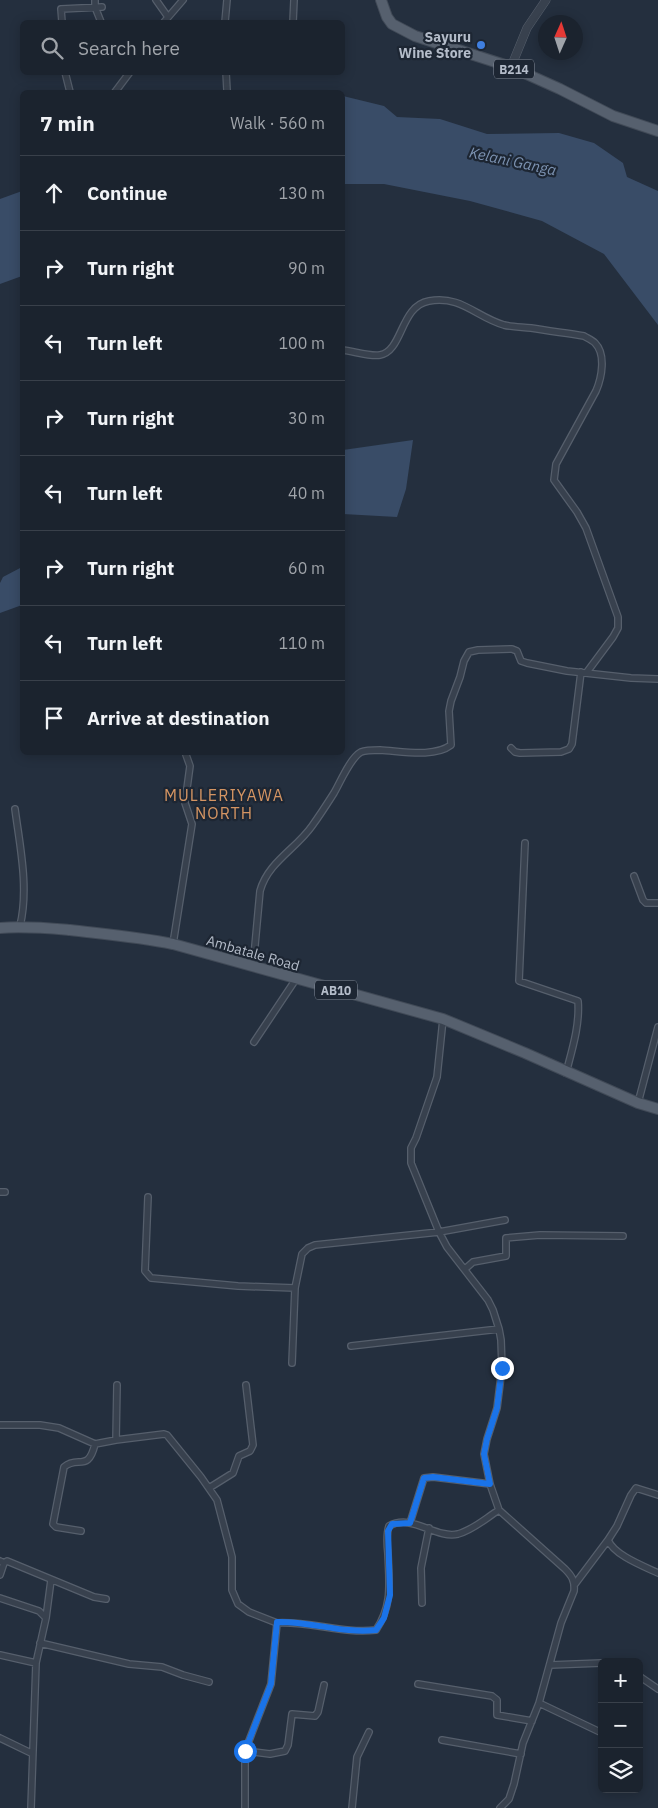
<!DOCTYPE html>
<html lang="en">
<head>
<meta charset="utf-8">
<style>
  :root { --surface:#1b232e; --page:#282f3a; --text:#f1f3f6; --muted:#a0a4aa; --line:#39404a }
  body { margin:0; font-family:"IBM Plex Sans",sans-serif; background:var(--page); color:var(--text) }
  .controls { position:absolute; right:15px; bottom:15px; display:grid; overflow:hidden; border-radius:8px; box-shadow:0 2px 12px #0003 }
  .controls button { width:45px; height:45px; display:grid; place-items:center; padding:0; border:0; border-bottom:1px solid var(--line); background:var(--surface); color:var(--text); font:25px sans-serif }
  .compass { position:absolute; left:538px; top:15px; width:45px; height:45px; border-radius:50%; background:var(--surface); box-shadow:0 2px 12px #0003; rotate:3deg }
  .stop { position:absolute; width:15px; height:15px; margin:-11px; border:4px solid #1a73e8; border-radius:50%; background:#fff }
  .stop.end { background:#1a73e8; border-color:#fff; box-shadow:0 1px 5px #0008 }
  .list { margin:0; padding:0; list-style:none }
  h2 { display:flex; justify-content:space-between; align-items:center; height:65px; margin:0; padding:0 20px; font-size:21px }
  h2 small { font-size:16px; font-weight:400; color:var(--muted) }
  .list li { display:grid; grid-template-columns:32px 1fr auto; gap:15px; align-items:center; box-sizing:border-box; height:75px; padding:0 20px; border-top:1px solid var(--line) }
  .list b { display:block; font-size:19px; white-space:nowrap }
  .list em { font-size:16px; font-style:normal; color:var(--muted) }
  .icon { flex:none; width:28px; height:28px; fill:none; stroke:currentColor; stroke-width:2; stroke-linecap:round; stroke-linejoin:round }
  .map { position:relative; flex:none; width:658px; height:1808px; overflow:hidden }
  .search { position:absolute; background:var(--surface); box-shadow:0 2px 12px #0003; left:20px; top:20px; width:325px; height:55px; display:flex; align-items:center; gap:12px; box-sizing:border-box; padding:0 18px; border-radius:8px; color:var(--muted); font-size:19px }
  .panel { position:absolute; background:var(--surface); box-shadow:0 2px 12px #0003; left:20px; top:90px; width:325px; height:665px; border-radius:8px }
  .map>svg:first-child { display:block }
</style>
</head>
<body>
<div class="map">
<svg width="658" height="1808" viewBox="0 0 658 1808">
  <rect width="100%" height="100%" fill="#242f3e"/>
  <!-- water -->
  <path fill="#394c67" d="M343,96L384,106L397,117L440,119L487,134L559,133L594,143L623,163L627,177L658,191V325L604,254L542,221L470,201L384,184H343Z
    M22,191V276L0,284V199Z
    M413,440L406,489L397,517L343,514V450Z
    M22,567V605L0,613V583L3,577Z"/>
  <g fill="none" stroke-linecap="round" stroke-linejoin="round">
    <!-- minor casing -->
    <g stroke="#565f6c" stroke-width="8">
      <path id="minor" d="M95,0V7L101,22
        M156,0L168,17
        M62,22L61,9L102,7
        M164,22L183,0
        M225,22L227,0
        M293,22L294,0
        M65,72L70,92
        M226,72L227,90
        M115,92L130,72
        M342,350C353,351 371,357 380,355C403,351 400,306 429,301C461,295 476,317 504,325C512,327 522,327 531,328C548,331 566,333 584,336C587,338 592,340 595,343C606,354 602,377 596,391L556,464L554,480L577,512L586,528L618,617V628L613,637L587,672
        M511,748L515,752L520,753L561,752L569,749L572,744L581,672
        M15,809C20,847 29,888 20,926
        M525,843L519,981L578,1001C580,1025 572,1050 566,1073
        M634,876L643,900L646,903H658
        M173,944L192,824L185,803L190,766L185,752
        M253,967L260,891C268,862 296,849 312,826C320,815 327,804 334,793C340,783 350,758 361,752C366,750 374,750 380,750C401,751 434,758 451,745L449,711L451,701L460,677L464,661L469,652L478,650L512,649L517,651L521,661L527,663L567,671L631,678L658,679
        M443,1019L437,1077L416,1138L411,1148V1163L439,1232L447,1247L488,1300L493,1310L499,1329L501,1340L502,1368L497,1408L487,1439L484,1454L490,1484L499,1510L565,1569C572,1576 575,1581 574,1591L561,1623L539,1703L523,1743L514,1784L509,1799L500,1808
        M254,1042L296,979
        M638,1103L658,1027
        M0,1192H5
        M148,1197L145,1271L151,1278L238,1286L295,1288
        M465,1269L473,1262L506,1256V1238L540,1235L623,1236
        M351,1346L499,1329
        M292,1363L295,1288L302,1254L308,1248L315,1245L439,1232L505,1220
        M0,1425H40L59,1428L95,1444L116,1440L164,1434L167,1435L201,1477L217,1500L232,1557V1590L238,1604L249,1612L277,1623
        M116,1440L117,1385
        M209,1488L233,1473L239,1456L250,1451L253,1445L246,1385
        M658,1495L636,1488L631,1495L617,1526L608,1540C614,1555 643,1566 658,1573
        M410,1523L424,1478L433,1477L490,1484
        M81,1531L56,1527L53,1524L64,1467C78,1455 88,1473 95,1444
        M0,1561L4,1563L0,1575
        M4,1563L7,1561L94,1597L106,1599
        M575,1584L608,1540
        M0,1598L39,1611L46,1618L36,1663L31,1808
        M422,1603L421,1568L429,1528
        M46,1618L51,1580
        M40,1643L129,1664L162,1667L183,1675L209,1682
        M0,1655L36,1663
        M550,1665L602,1663
        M639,1676L658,1689
        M418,1684L492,1696L497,1700V1715L532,1721
        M539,1703L602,1733
        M0,1738L31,1753
        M442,1740L521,1754
        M245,1751L270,1754L285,1751L288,1745L292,1714L315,1716L318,1712L324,1685
        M245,1808V1751L271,1684L277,1623C310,1621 343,1634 376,1630C393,1605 389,1582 388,1554C387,1545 386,1535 389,1526C412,1513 435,1539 458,1534C473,1530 486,1518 499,1510
        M352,1808L357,1757L369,1732"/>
    </g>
    <!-- tertiary casing -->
    <g stroke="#565f6c" stroke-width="9">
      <path id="tertiary" d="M511,67L527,28L546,0"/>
    </g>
    <!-- primary casing -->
    <g stroke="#414a57" stroke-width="12">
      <path id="primary" d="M381,0L387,17L392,24L415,36L511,67L560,89L613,116L658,131
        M0,928C24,926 46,928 70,930C104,934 139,937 173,944L443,1019L525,1053L638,1103L658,1109"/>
    </g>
    <!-- minor -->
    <use href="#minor" stroke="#38414e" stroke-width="5.5"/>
    <!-- tertiary -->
    <use href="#tertiary" stroke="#38414e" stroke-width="8"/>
    <!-- primary -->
    <use href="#primary" stroke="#56606e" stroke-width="10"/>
  </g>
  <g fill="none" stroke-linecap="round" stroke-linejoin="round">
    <!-- route -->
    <path stroke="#1a73e8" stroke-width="6" d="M245,1751L271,1684L277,1622C310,1621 343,1634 376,1630L384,1618L390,1595L388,1531L392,1524L410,1523L424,1478L433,1477L490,1484L484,1454L487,1439L497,1408L502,1368"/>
  </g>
  <!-- markers -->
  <circle fill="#3f7fe0" stroke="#1d2633" stroke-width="2" cx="481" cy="45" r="5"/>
  <g text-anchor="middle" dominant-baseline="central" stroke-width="4.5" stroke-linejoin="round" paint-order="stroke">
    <!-- shield labels -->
    <g fill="#1d2633" stroke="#878f9c" stroke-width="1">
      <rect x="494" y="59.5" width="40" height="19" rx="4"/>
      <rect x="315" y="980.5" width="42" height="19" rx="4"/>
    </g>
    <g font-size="12" font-weight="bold" fill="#b4bcc9">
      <text x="514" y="69">B214</text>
      <text x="336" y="990">AB10</text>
    </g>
    <!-- poi labels -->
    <g font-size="14" font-weight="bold" fill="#b4bcc9" stroke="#1d2633" text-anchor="end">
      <text x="471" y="37">Sayuru<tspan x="471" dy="16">Wine Store</tspan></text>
    </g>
    <!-- street labels -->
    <g font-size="14" fill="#b4bcc9" stroke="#1d2633">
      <text transform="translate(253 953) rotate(16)">Ambatale Road</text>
    </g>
    <!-- water labels -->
    <g font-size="15" font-style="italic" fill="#7c92b1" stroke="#1d2633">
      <text transform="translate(513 161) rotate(12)">Kelani Ganga</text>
    </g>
    <!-- quarter labels -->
    <g font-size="16" letter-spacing="1" fill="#d59563" stroke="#1d2633">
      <text x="224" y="795">MULLERIYAWA<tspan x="224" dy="18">NORTH</tspan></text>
    </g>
  </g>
</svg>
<div class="controls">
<button>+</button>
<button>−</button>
<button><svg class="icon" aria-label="layers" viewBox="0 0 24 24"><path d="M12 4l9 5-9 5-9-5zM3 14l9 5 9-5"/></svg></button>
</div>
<svg class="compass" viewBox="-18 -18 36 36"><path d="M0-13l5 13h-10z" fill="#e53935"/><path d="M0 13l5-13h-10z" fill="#a0a4aa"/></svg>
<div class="stop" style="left:245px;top:1751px"></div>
<div class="stop end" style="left:502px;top:1368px"></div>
<div class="search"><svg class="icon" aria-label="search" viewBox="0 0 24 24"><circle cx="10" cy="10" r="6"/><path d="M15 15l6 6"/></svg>Search here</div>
<section class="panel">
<h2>7 min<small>Walk · 560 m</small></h2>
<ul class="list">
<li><svg class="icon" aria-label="ahead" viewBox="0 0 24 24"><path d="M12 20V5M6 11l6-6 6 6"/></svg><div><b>Continue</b></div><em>130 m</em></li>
<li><svg class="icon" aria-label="right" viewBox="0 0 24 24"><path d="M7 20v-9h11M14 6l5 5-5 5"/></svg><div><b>Turn right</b></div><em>90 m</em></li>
<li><svg class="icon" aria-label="left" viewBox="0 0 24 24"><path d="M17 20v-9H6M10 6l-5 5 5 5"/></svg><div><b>Turn left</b></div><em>100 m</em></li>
<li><svg class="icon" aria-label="right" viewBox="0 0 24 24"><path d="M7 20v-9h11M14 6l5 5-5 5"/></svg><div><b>Turn right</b></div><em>30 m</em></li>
<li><svg class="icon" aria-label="left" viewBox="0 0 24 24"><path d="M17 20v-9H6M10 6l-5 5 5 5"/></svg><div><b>Turn left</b></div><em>40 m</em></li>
<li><svg class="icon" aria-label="right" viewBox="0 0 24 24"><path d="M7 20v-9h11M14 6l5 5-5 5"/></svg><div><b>Turn right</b></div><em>60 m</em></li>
<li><svg class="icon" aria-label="left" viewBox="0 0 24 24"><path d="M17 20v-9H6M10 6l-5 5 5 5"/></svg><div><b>Turn left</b></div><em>110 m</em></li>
<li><svg class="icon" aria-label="arrive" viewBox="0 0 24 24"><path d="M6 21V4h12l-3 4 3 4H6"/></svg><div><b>Arrive at destination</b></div></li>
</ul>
</section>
</div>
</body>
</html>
